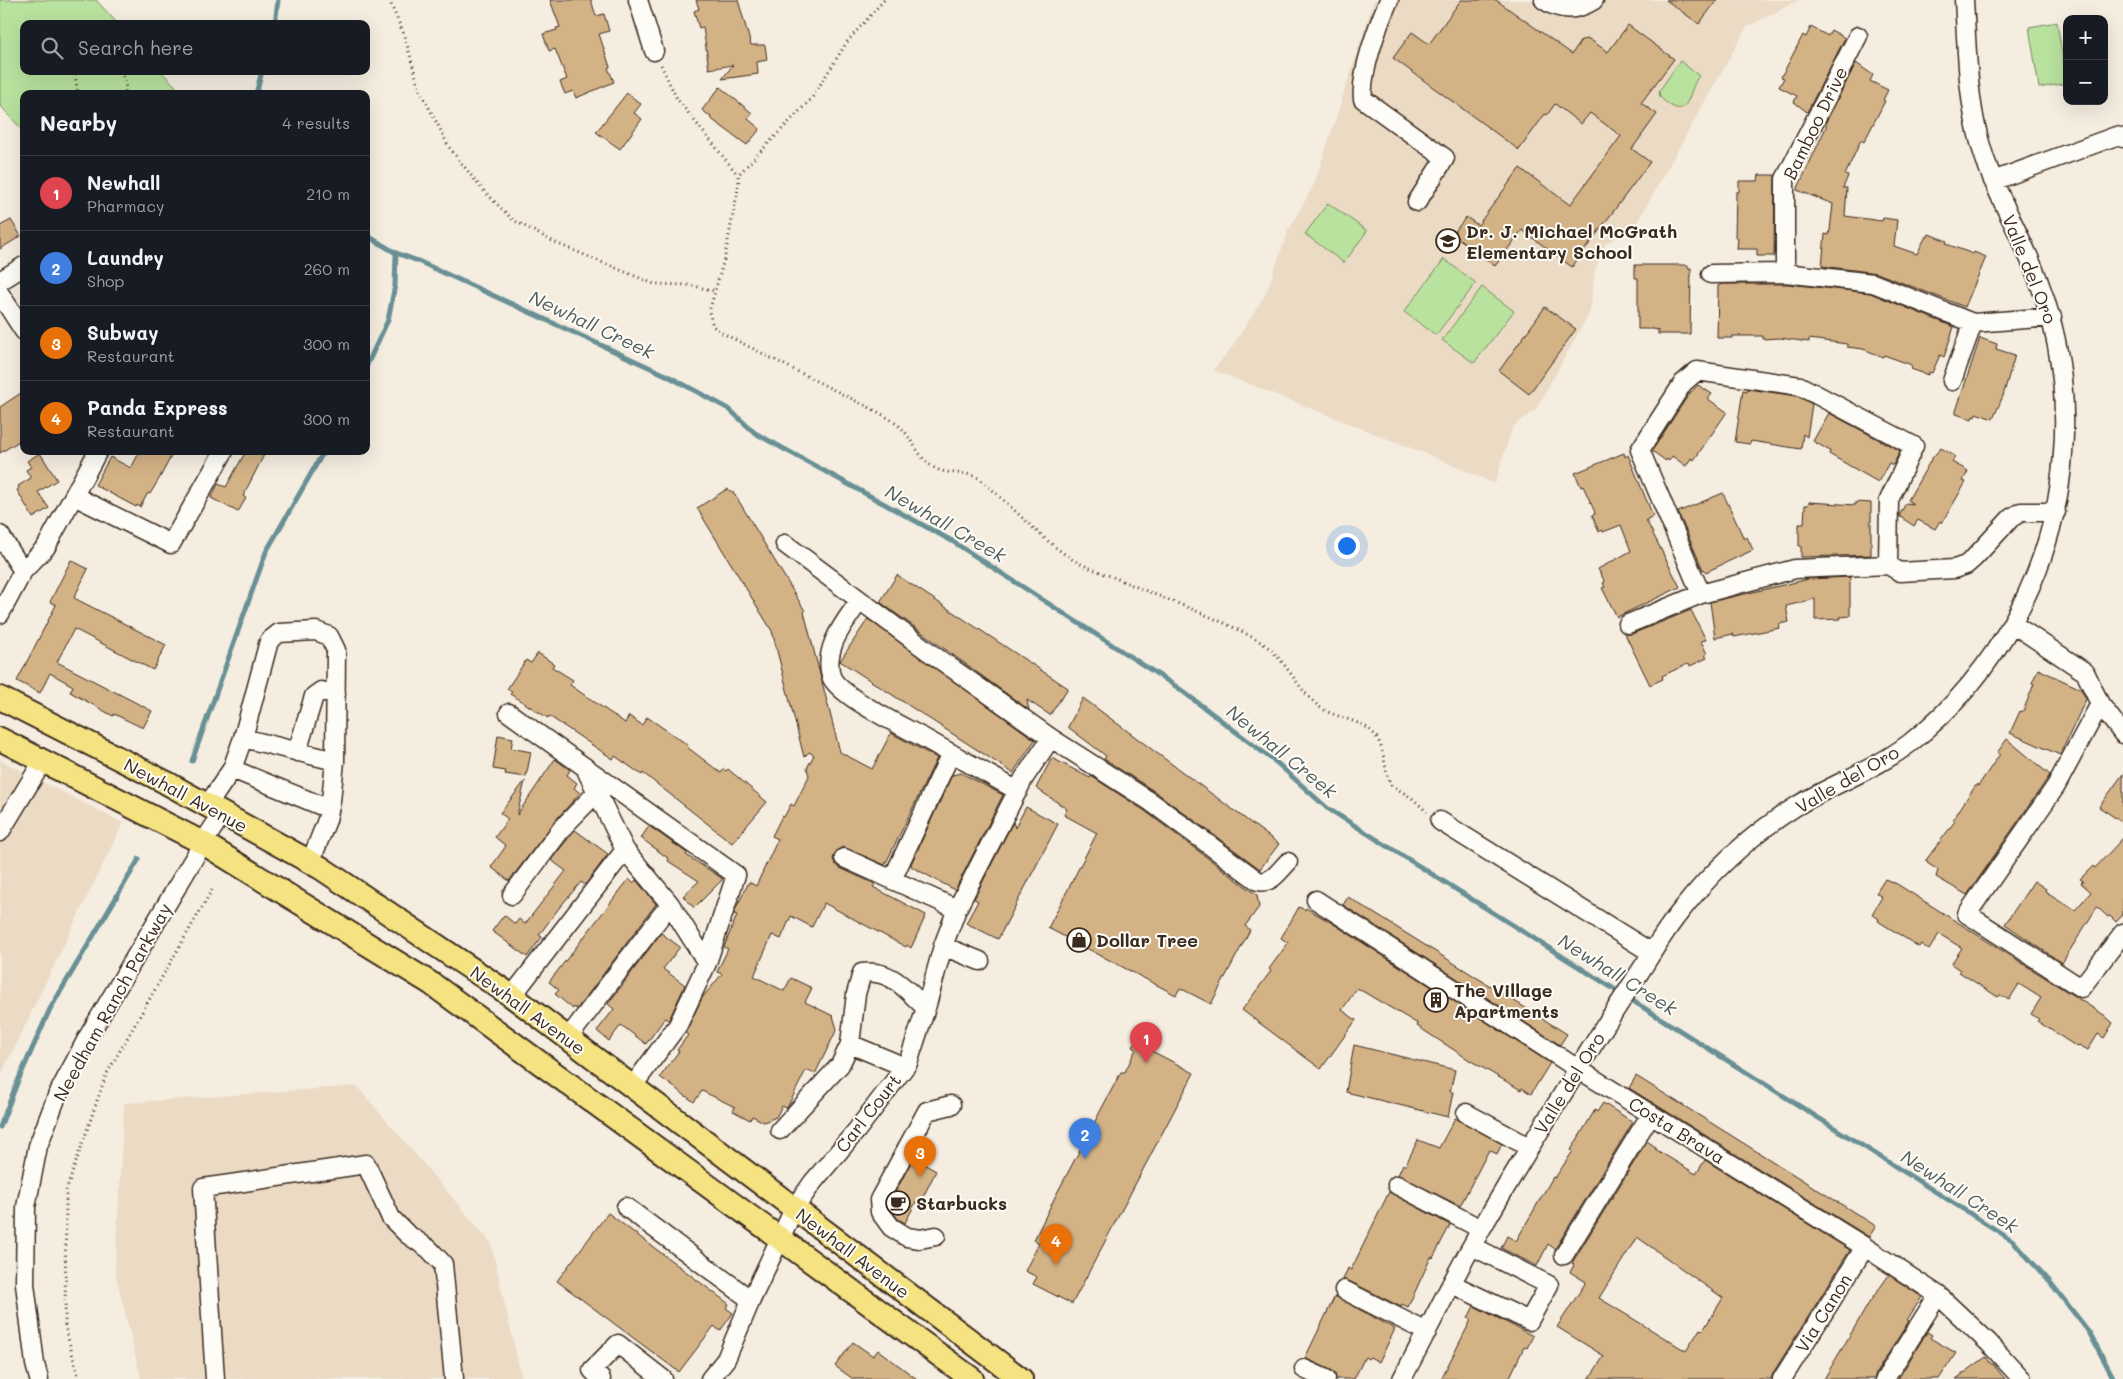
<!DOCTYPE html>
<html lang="en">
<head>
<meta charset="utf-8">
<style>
  :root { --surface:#171b24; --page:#20242c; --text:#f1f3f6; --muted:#9ea1a6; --line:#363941; --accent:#1a73e8 }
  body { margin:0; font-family:Mali,sans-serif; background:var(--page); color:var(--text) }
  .controls { position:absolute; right:15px; top:15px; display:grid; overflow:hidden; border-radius:10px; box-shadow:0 5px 20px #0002 }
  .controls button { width:45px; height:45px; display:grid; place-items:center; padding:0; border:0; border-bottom:1px solid var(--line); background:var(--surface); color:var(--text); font:25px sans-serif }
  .you { position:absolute; left:1346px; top:545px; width:18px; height:18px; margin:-12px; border:4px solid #fff; border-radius:50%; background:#1a73e8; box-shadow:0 0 0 8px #1a73e833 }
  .badge { display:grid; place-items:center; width:32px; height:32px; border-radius:50%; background:var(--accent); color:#fff; font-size:16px; font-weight:700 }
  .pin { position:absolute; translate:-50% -41px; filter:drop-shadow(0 1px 2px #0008) }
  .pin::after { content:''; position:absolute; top:26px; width:18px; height:15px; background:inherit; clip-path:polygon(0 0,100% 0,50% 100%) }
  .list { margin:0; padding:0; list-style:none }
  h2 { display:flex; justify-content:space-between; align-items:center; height:65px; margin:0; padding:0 20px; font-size:21px }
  h2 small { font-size:16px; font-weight:400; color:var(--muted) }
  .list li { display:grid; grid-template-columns:32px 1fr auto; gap:15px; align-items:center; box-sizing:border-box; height:75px; padding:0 20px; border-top:1px solid var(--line) }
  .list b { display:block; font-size:19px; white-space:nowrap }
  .list p { margin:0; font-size:16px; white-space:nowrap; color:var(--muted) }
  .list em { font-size:16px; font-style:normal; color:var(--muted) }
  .icon { flex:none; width:28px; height:28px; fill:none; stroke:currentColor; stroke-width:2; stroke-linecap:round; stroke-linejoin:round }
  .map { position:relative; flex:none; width:2123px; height:1379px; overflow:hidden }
  .search { position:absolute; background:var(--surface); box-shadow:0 5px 20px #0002; left:20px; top:20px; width:350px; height:55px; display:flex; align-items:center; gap:12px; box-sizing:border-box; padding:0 18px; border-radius:10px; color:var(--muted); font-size:19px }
  .panel { position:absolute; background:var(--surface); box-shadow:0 5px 20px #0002; left:20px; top:90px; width:350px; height:365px; border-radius:10px }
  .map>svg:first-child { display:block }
</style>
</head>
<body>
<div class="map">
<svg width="2123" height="1379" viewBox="0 0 2123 1379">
  <rect width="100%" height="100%" fill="#f5ede0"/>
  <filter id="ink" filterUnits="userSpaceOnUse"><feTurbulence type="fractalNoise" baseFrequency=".02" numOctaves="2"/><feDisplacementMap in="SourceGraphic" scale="10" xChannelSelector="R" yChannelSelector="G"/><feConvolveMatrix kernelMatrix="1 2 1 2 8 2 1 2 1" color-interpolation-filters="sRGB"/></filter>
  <g filter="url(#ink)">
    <!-- built -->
    <path fill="#ebdbc5" d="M1374,0H1799L1747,27L1634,228L1606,243L1595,270L1590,312L1535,411L1516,424L1511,431L1495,484L1434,457L1213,370L1232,347L1265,295L1288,232L1286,230L1288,227L1290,228L1315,182Z
      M0,760L123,823L0,1077Z
      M357,1086L491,1243L522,1379H141L115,1272L124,1103Z"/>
    <!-- green -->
    <path fill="#b9e29e" stroke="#7a865e" d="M0,0H96L118,24H24V71H161L183,94H24V132L0,105Z
      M2057,22L2067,83L2039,88L2029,27Z
      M1680,61L1699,76C1687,90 1691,127 1660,97L1659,91Z
      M1328,203L1367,231L1344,263L1305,234Z
      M1444,259L1476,283L1436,335L1404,312Z
      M1482,287L1514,311L1474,363L1442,340Z"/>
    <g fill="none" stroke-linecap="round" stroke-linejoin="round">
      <!-- stream -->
      <path stroke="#699095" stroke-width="5" d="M275,24L278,0
        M256,94L262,71
        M366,235L396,253L418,261L666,375L729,409L755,433L952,541L1177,687L1277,763L1327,808L2012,1240L2050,1282L2089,1332L2114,1379
        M366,367L388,320L395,285L396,253
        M192,761L266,552L324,451
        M0,1127L17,1083L50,1009L139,859"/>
    </g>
    <!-- building -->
    <path fill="#d3b286" stroke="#3b2a1e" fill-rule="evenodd" d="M550,0H591L596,16L604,14L609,31L599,34L610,67L608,68L614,82L576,98L573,91L565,94L560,82L567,79L555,49L549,51L543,34L557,30L556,28L560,27Z
      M696,0H738L751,45H765L767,60L757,62L758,74L722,79L733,65L709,69L703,27L699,28L694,11L699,9Z
      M1461,0H1496L1572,54L1581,40L1589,39L1608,52L1628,25L1674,59L1641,103L1657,114L1632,149L1650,162L1572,267L1522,230L1495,266L1453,234L1466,217L1478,225L1520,168L1570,205L1621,136L1590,113L1581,124L1555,104L1547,115L1545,114L1519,150L1393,58L1412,32L1429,44Z
      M1666,0H1717L1699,24Z
      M1811,27L1828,36L1831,30L1845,38L1807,112L1794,102L1797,96L1779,87L1784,78L1781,77L1788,64L1803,35L1806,37Z
      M1856,63L1873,75L1870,81L1888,90L1883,100L1885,101L1864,142L1861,140L1845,175L1848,176L1843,188H1847L1845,216L1882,221L1883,218L1897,220L1894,246L1917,254L1926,236L1928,237L1929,234L1947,241L1946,243L1949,245L1973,254L1974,252L1986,257L1965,307L1877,273L1822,266L1825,234L1829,235L1830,230L1833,204L1797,190L1826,127V122Z
      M720,87L752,113L748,119L760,129L747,145L710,118L711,117L702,110Z
      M627,93L641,104L634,113L642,119L620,149L596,132Z
      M1759,175H1775L1774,256H1757V249H1737L1738,238H1735L1736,192H1739V181H1758Z
      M11,220L21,236L0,249V226Z
      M1635,265H1688V268H1691L1690,334H1658V330L1653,329H1638V278H1635Z
      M1722,284H1788L1870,293L1954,327L1944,357L1940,355L1932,373L1929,372L1928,375L1911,369L1912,366L1909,364L1884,355L1883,357L1863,349L1847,347V344L1809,339V342L1780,338L1763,339V336H1732V338H1717L1718,286Z
      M1545,307L1576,329L1529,394L1499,371Z
      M1980,338L1997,344L1996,349L2015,355L2003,396L1993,419L1976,413L1975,417L1973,416L1972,419L1956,414V411Z
      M1698,385L1712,394L1708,399L1727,412L1694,460L1691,458L1686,466L1672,456L1669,461L1667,459L1666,461L1652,451L1689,394Z
      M1748,389L1797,396L1812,404L1807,437L1803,434L1801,449L1751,441L1750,444L1735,442L1743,390L1747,391Z
      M24,391V438L0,453V407Z
      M1829,413L1900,451L1893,465L1889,463L1878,482L1829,454L1830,451L1813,441Z
      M1941,448L1955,456L1952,462L1968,471L1963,481L1966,482L1942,523L1940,521L1935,529L1918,520L1914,526L1899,516L1906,503L1913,504L1908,500L1932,458Z
      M140,451H174L159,479L150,494L148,493L140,507L137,505L136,507L95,485L110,457L131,468Z
      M246,451H266L243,496L246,498L238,512L211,498L218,484L226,487Z
      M40,453L57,480L38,492L49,508L33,518L17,490L19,488L18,486L31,478L26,470L31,467L27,461Z
      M1624,453L1625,457L1628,455L1653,516L1646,520L1680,587L1617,617L1602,588L1605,587L1603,583L1605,582L1598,569L1631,551L1621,525L1603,532L1602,530L1599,532L1592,515L1595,514L1594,510L1583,486L1581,487L1575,473Z
      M727,489L734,493L805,611L804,612L840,752L872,769L891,733L937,758L885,865L843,847L837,850L833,859L835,864L840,868L875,884L873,887L926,915L911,948L907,945L906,947L824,903L812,927L791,916L781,939L772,935L754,976L784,991L791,978L812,988L805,1002L833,1016L837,1029L815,1074L806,1070L788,1106L786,1108L782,1106L776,1117L764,1122L752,1116L750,1120L733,1111L735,1107L702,1091L694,1102L660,1077L679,1051L677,1050L688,1035L685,1033L702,998L722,974L717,972L728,949L724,947L737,915L734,914L736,908L749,882L756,886L778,839L772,836L782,816L784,817L791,804L794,806L809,776L807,768L814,755L809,752L804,757L772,631L697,508Z
      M1723,493L1744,539L1747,537L1753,550L1706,572L1704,569L1703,570L1678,512Z
      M1809,502L1856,505V502L1871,503V555L1801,557V546H1799V524H1804L1805,505H1808Z
      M71,560L88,569L74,598L166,645L153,670L74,629L57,662L152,711L143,728L114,714L113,716L70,692L73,686L50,673L40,693L17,681L56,605L50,602Z
      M897,575L1068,688L1050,715L1027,700L1029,710L880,602Z
      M1850,577V616L1840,617L1841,619L1815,620V599L1786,606L1789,622L1779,624L1780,628L1734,637L1733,634L1715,638L1710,602L1809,579Z
      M1691,610L1706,640L1701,641L1707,654L1705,655L1707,658L1690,666L1689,664L1685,665L1662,676L1663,679L1650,685L1625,634H1632Z
      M868,619L1035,740L1013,773L840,661Z
      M538,653L554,664L552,667L573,680L570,685L625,723L629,716L642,725L647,717L688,745L687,747L721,773L724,769L726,771L728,769L767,802L732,843L643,773L642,775L615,756L613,759L549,716L548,718L510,694L512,692L507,689L526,660L531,663Z
      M2038,669L2081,689L2086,699L2060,755L2010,733L2020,711L2022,712L2024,709L2034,684L2032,683Z
      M1083,698L1279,844L1260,869L1157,793L1104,759L1106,756L1068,727Z
      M498,735L513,738L511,748L531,752L526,777L505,774L506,771L493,769Z
      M2007,739L2050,775L1967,895L1936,877L1938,870L1927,863L1928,861L1926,860L1947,832L1955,821L1953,820L1969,795L1977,784L1978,786L2000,754L1997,753Z
      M1052,758L1090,778L1091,776L1145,811L1257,895L1259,907L1245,926L1250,930L1211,1004L1180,988L1176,995L1048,928L1097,833L1064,815L1067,809L1036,788Z
      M555,759L570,770L567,775L577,783L574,788L580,793L555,821L509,881L491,867L506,846L495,837L508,819L500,813L525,781L517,815Z
      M961,773L1003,795L955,890L912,867L911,864L952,775Z
      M2123,774V823L2099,807Z
      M1026,807L1058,824L998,939L966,923L978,901L974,899L1013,822L1015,828Z
      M649,826L687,853L686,855L723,879L694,908L683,896L699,881L668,861L669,859L641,838Z
      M575,830L608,854L585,885L581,882L559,908L539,935L542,937L527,957L492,931L504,915L515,924L519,919L525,924L566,871L551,860Z
      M2123,838V915L2116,922L2110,916L2108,917L2097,907L2062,963L2005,924L2034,881L2046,889L2045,891L2075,910L2091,892L2081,883L2083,881L2080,879L2093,866L2095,868Z
      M629,879L633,883L636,880L656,904L577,1009L574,1007L573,1009L555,994L559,990L549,982Z
      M1885,879L1897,884L2104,1015L2113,1023L2104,1038L2098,1034L2088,1050L2079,1045L2077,1047L2037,1021L2039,1019L2031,1014L2041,998L2019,984L2009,1000L2000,995L1998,997L1959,972L1960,970L1951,964L1962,948L1939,934L1929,950L1921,944L1919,947L1878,921L1879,919L1872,914L1882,897L1876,893Z
      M1348,897L1567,1034L1560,1045L1343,905Z
      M1299,907L1305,910L1306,908L1332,923L1550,1063L1531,1094L1522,1088L1521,1090L1471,1061L1417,1026L1418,1024L1357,988L1342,1010L1356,1020L1321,1069L1242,1010L1271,971L1269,969L1288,943L1281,938Z
      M661,933L680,947L663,969L685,985L669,1020L665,1018L646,1044L621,1025L609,1041L597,1031L614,1009L608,1004Z
      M1140,1035L1152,1041L1148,1049L1194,1073L1072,1304L1033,1284L1037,1277L1025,1271L1039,1243L1034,1240L1055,1197L1121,1072H1125L1136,1049L1133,1047Z
      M1354,1045L1455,1070L1450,1092H1453L1448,1117L1346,1092Z
      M1636,1076L1876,1226L1869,1237L1629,1088Z
      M1603,1103L1633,1122L1555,1249L1548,1244L1537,1266L1501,1248L1507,1236L1516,1241L1553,1177L1555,1178L1573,1151L1571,1150L1595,1110L1597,1112Z
      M1455,1118L1502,1144L1497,1154L1489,1150L1460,1206L1398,1175L1403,1164L1405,1166L1418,1140L1439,1148Z
      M1647,1141L1657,1148L1655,1149L1696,1174L1705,1160L1850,1250L1773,1373L1771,1379H1589L1604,1356L1557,1327L1586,1282L1570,1272L1574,1265L1572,1263ZM1637,1237L1723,1298L1705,1327L1702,1330L1700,1329L1686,1351L1599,1298Z
      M915,1155L924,1159L922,1163L936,1171L920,1203L916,1202L905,1223L898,1219L890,1208V1202Z
      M1389,1192L1450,1225L1433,1258L1431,1257L1408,1307L1402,1304L1401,1307L1349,1281L1343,1280L1348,1268L1351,1270Z
      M608,1213L729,1304L726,1308L733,1313L720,1331L714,1326L679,1372L557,1281Z
      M1889,1275L1922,1297L1907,1320L1909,1321L1876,1373L1874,1379H1824L1869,1303Z
      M1335,1296L1395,1329L1379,1362L1370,1357L1368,1359L1365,1357L1354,1379H1336L1335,1373L1331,1370L1305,1358Z
      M1474,1306L1533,1336L1527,1348L1524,1347L1509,1379H1441L1471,1320L1468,1318Z
      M1927,1332L1932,1335L1930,1338L1956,1353L1939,1379H1898Z
      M853,1342L873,1356L878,1350L917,1379H853L835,1366Z
      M1986,1357L1991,1364H1993L2005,1379H1956Z"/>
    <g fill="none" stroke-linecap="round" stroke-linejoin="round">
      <!-- minor casing -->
      <g stroke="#3b2a1e" stroke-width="21">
        <path id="minor" d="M638,0L654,51
          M1389,0C1378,25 1360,73 1363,99L1445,158L1417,202
          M1544,0C1561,12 1578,10 1594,0
          M1993,181L2116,136L2123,138
          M1785,273V179L1858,36
          M1711,274L1785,273L1873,283L1973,323L2052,317
          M0,281L24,266
          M0,294L24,331
          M1952,381L1973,323
          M74,496L171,544L224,451
          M0,535L23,571
          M785,544L929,652L1051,738
          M1701,594L1640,450L1683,383L1697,371L1800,386L1914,446L1889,500L1888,565
          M860,600C845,622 823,647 831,676C838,696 902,726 922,737C954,755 986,773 1018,791
          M0,614L23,571L46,547L98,451
          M1628,624L1701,594L1795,569L1888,565L1900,572L1954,569L1966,565L1974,558L2011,518L2021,512H2056
          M2013,624L2085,672L2100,704L2123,734
          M2100,704L2056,786L1967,914L2081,988L2123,933
          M509,713L736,875L707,963L678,1025L632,1087
          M243,738L335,761
          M297,752L314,696L321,691L336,694
          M232,769L329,809
          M587,772L625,850L670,904L707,963
          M207,806L232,769L243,738L269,641L279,633L316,631L329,636L336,650L335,761L331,801L327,820L310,863
          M1440,821L1652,953
          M0,832L43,761
          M844,858L957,909L1024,778L1051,738L1151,802L1258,881C1272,884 1279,871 1288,862
          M892,880L951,753
          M512,895L563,827L604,785
          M1316,900L1578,1069L1865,1247L1938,1295L1989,1343L2022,1379
          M943,946L980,961
          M512,996L625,850
          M568,1038L670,904
          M850,1044L905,1067
          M1466,1113L1529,1147
          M780,1130L840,1065L850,1044L856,994L862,973C892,969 906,990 926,1008
          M1397,1185L1481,1229
          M626,1207L751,1300
          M936,1236L920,1239L907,1237L891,1227L880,1212L879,1200L927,1111L951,1105
          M1564,1255L1651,1114
          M1452,1284L1529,1321L1549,1285L1472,1246
          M1344,1290L1427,1332
          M1304,1369L1326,1379
          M39,1379L35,1364L25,1284L26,1207L38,1146L57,1096L89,1035L203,843L222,814
          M215,1379L203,1188L366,1164L391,1218L407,1234L429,1249L443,1264L454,1379
          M601,1379L592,1370L618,1344L663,1379
          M710,1379L726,1359L751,1300L794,1209L813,1182L857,1130L908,1063L926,1008L943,946L957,909
          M1402,1379C1429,1328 1454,1276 1483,1226C1513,1174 1545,1122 1577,1071C1598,1036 1621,1001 1643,967C1655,948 1666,929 1680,912C1712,871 1751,835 1795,807C1832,784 1875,770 1910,743C1999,673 2056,565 2063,453C2068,386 2057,321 2030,260C2013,220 1990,182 1979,139C1967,95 1967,45 1964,0
          M1782,1379L1865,1247
          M1885,1379L1938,1295"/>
      </g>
      <!-- major casing -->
      <g stroke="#3b2a1e" stroke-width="26">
        <path id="major" d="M0,698L165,782L321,868L512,996L1021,1379
          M0,739L203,843L432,984L972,1379"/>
      </g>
      <!-- path -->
      <path stroke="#3b2a1e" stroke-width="3" stroke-dasharray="1 4" stroke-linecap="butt" d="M389,0L405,37L419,88L449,147L481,188L513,220L556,243L654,284L689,285L715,291
        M884,0L847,42L812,98L738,175L739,184L725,256L709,312L713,326L720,332C760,352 800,373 840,393C859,403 882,412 899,426C913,438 917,457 933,467C948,477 967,469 981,480C1012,506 1037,535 1070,558C1084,567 1104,573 1120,580C1164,599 1218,617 1259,641C1284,656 1294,684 1315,703C1334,722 1369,716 1380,744C1385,757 1385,772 1391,785L1412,798L1427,812
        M661,65L677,99L738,175
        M71,71L75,75L78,94
        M122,71L126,88L125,94
        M79,1379L65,1327L66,1191L106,1075L212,890"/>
      <!-- minor -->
      <use href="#minor" stroke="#fdfcf7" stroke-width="18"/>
      <!-- major -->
      <use href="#major" stroke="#f5e382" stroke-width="22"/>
    </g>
  </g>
  <!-- icons -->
  <defs>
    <g id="school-ring" transform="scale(1.25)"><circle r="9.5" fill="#fdfcf7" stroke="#3b2a1e" stroke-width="1.5"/><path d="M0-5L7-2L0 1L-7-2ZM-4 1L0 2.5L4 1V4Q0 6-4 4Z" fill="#3b2a1e"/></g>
    <g id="shop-ring" transform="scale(1.25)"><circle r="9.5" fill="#fdfcf7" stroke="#3b2a1e" stroke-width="1.5"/><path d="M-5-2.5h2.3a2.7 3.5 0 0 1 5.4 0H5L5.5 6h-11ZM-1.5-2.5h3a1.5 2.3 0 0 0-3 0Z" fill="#3b2a1e"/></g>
    <g id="building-ring" transform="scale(1.25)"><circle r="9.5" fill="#fdfcf7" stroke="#3b2a1e" stroke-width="1.5"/><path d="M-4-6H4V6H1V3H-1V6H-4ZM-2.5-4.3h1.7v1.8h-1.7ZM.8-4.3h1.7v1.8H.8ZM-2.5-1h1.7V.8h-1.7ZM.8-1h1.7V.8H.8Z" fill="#3b2a1e"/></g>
    <g id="cafe-ring" transform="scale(1.25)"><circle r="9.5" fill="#fdfcf7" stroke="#3b2a1e" stroke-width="1.5"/><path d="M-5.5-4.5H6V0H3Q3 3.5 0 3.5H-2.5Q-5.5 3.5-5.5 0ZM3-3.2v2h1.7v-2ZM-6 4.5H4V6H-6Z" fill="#3b2a1e"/></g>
  </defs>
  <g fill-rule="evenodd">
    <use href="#school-ring" x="1448" y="241"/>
    <use href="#shop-ring" x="1079" y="940"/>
    <use href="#building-ring" x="1436" y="1000"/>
    <use href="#cafe-ring" x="898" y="1203"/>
  </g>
  <g text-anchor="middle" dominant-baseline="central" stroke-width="4" stroke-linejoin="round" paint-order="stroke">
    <!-- street labels -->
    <g font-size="18" fill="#3b2a1e" stroke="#fdfcf7">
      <text transform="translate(1815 123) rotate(-64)">Bamboo Drive</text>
      <text transform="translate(2030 269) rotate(68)">Valle del Oro</text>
      <text transform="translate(1847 779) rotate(-30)">Valle del Oro</text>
      <text transform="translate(186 795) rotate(28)">Newhall Avenue</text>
      <text transform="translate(112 1002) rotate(-61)">Needham Ranch Parkway</text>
      <text transform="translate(528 1010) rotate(36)">Newhall Avenue</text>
      <text transform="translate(1569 1083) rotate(-58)">Valle del Oro</text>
      <text transform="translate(868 1113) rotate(-52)">Carl Court</text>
      <text transform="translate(1677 1130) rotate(32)">Costa Brava</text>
      <text transform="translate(853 1253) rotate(37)">Newhall Avenue</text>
      <text transform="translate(1823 1313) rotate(-58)">Via Canon</text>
    </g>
    <!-- poi labels -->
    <g font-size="18" font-weight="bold" fill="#3b2a1e" stroke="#fdfcf7" text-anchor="start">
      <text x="1466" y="231">Dr. J. Michael McGrath<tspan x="1466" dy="21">Elementary School</tspan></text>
      <text x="1096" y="940">Dollar Tree</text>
      <text x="1454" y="990">The Village<tspan x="1454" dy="21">Apartments</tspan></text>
      <text x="916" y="1203">Starbucks</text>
    </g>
    <!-- water labels -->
    <g font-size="19" font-style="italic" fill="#525d5a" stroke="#fdfcf7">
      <text transform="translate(592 324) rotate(25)">Newhall Creek</text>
      <text transform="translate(946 523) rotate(30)">Newhall Creek</text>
      <text transform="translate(1282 751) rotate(39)">Newhall Creek</text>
      <text transform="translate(1618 974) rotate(32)">Newhall Creek</text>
      <text transform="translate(1960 1191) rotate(33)">Newhall Creek</text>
    </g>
  </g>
</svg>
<div class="controls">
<button>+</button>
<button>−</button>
</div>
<div class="you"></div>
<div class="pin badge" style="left:1146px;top:1063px;background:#e0444e">1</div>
<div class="pin badge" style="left:1085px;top:1159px;background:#3f7fe0">2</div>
<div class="pin badge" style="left:920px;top:1177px;background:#e8710a">3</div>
<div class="pin badge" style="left:1056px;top:1265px;background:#e8710a">4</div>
<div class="search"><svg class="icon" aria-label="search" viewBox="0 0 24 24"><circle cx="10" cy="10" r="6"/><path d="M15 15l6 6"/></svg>Search here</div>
<section class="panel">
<h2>Nearby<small>4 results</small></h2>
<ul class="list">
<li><span class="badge" style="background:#e0444e">1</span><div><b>Newhall</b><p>Pharmacy</p></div><em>210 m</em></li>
<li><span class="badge" style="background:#3f7fe0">2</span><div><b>Laundry</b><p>Shop</p></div><em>260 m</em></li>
<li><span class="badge" style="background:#e8710a">3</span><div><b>Subway</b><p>Restaurant</p></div><em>300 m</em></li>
<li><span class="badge" style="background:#e8710a">4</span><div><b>Panda Express</b><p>Restaurant</p></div><em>300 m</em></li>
</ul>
</section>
</div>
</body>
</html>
